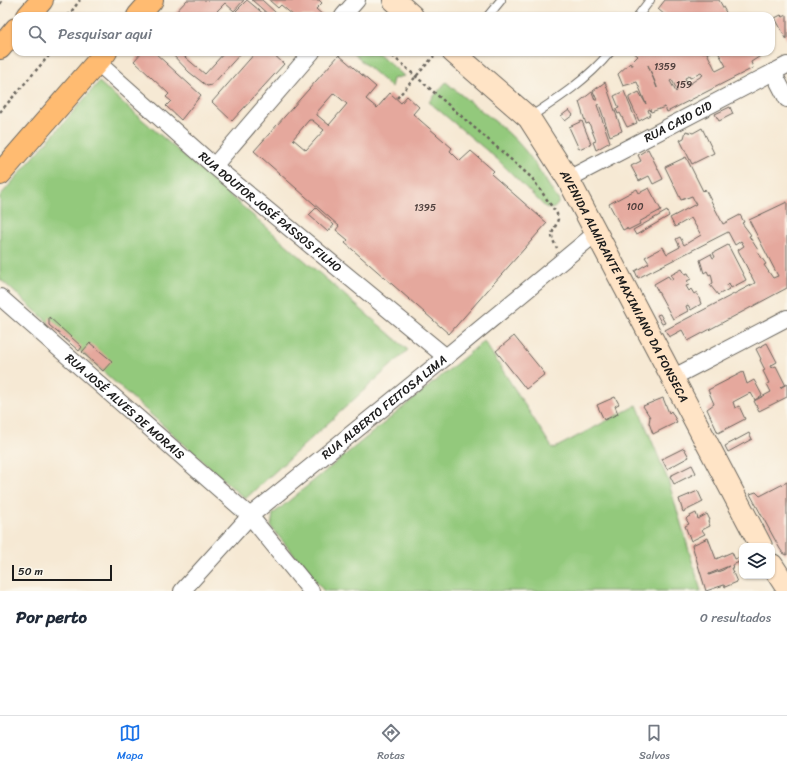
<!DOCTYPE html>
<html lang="pt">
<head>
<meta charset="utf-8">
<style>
  :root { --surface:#fff; --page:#f2f2f3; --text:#1f2937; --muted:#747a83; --line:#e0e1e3; --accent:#1a73e8 }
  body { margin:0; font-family:Sriracha,sans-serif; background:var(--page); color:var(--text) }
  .controls { position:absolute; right:12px; bottom:12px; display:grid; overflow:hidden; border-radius:8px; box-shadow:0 1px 3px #0004 }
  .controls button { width:36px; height:36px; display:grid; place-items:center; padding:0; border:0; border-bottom:1px solid var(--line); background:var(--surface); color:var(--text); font:20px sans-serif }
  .scale { position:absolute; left:12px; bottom:10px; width:100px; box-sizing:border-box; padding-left:4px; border:2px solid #1c1c1c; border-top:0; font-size:11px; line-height:14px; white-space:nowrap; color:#1c1c1c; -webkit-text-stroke:3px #fbf7ec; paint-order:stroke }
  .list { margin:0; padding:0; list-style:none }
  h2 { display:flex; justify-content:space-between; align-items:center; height:52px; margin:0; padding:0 16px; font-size:17px }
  h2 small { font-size:13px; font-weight:400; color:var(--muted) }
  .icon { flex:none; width:22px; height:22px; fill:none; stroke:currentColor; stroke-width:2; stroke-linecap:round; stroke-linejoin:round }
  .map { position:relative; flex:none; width:787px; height:591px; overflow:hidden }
  .search { position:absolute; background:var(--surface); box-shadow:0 1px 3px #0004; left:12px; right:12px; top:12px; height:44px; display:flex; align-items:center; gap:10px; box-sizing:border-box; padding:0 14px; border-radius:12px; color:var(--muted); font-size:15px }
  .sheet { height:124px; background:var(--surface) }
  nav { display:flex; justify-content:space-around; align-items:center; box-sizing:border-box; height:56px; border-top:1px solid var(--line); background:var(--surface); font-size:11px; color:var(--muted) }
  nav a { display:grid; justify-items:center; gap:2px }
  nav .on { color:var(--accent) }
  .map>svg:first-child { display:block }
</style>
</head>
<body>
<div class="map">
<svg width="787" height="591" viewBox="0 0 787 591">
  <rect width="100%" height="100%" fill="#fbf7ec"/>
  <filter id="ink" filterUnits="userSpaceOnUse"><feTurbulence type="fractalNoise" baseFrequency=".025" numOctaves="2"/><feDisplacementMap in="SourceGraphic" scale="8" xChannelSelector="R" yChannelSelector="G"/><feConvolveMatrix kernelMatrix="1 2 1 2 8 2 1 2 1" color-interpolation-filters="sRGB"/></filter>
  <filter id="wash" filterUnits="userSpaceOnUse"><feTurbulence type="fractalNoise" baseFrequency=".012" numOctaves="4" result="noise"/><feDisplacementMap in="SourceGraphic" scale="16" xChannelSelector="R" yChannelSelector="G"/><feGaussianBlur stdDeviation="0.9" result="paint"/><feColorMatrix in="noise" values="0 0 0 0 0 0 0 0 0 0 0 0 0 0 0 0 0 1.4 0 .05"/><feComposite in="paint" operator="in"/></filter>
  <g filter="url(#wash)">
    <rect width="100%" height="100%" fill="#f6e9d4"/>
    <!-- green -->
    <path fill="#93c97b" stroke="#58724c" d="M351,52H377L404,76L393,79L391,87Z
      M99,82L408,350L245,499L0,279V196Z
      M446,82C471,105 501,122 523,148C537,164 547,184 559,201C556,209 551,211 544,206L497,159L429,102Z
      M484,341L553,449L637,405L668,480L701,591H324L271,527L273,514Z"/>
    <g id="blocks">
      <!-- building -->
      <path fill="#e5a89d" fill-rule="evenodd" d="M187,0H244L234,11L225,3L217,11L220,14L217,16H176L174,14Z
        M247,0L266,16H241L236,11Z
        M252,0H262L276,13L274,16H270Z
        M269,0H319L322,3L316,9L324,16H294L281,5L278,8Z
        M665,0H719L728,16H666L658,9Z
        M781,15L783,17L787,15V40L775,18Z
        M142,52H154L201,95L181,120L166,106L171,101L166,97L169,94L134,61Z
        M170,52H179L205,74L225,52H242L212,85L207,86L189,72Z
        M256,52H271L284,64L232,121L212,102Z
        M633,52H710L707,53L716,71L726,66L718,52H760L762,55L751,62L753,68L667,112L665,107L651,112L650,109L648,110L650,115L639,121L629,99V97L639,92L646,104L637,82L623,86L618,74L630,63L631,65H633L632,62L638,56ZM648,65L657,87V88ZM701,73L703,75L688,85L685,78L689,76L690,78ZM672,80L677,90L676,92L670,81Z
        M339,55L376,87L366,99L377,108L390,93L401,103L407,96L419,107L413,114L452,148L450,151L460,161L471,151L494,171L491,174L547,223L449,334L345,243L348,240L336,230L339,226L254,151ZM334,93L347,104L329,125L317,115V112ZM309,120H312L324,130L306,150L293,139Z
        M605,82L622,131L610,136L599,104L597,105L610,142L596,150L593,142L596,141L589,123L586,124L579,102L592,92L595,100H597L593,91Z
        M624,91L637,123L627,127L620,113L618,114L616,109L619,108L614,96Z
        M730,107L733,114L719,121L715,114Z
        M569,110L573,115L565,121L561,116Z
        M582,121L591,144L579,149L569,127Z
        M702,128L714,153L692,164L680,140L684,138L686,131L693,133Z
        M648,149L663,179L653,184L649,176L639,181L631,166L641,161L638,155Z
        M686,157L703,191L705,189L723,224L740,215L744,222L742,223L751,235L749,236L758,250L757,251L766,264L764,265L773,278L778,276L749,220L787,202V288L688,341L682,330L669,337L665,330L755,283L738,250L744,246L741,241L735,245L728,232L638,278L635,271L649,263L645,257L663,247L667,254L680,247L676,239L680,237L684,245L701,235L691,218L675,227L670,218L696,204L692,196L681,200L665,167Z
        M649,188L661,210L639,222L640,224L628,230L627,228L623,230L609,204L637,189L639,193Z
        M316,208L334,225L328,232L309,215Z
        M667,211L669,216L636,235L633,230Z
        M728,245L746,280L731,288L729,283L727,285L729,289L718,295L710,285L713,283L711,274L709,275L707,271L704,273L700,260L711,254L713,258L715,257L713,253Z
        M682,269L685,274L688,273L691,279L687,281L689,285L686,286L689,291L691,289L694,294L697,292L701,304L691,310L688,305L686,306L688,311L673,319L654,284L668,276L671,280L673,279L671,275Z
        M660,314L665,323L662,324L657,315Z
        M49,317L82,347L79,351L49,325Z
        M514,336L545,374L526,389L496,351Z
        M90,343L112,361L103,371L82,352Z
        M767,343L777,362L770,366L771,368L776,366L785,384L780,388L787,384V397L759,411L754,401L771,392L767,384L769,383L763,371L765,370L760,360L761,359L756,349Z
        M743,372L747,384L754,380L762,395L755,400L751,393L748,394L733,402L735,408L739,406L745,419L718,433L707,409L714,404L708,390Z
        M615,397L619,404L615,406L618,414L604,420L597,405Z
        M663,398L669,413L671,411L677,422L653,434L649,423L650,417L643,406Z
        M749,433L752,439L728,452L725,446Z
        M684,448L689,457L667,469L662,459Z
        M692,465L696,473L674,484L670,476Z
        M787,482V555L783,553L780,549L750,494L756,492L760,496Z
        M698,491L703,502L683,512L679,499Z
        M696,513L698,519L707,514L710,520L708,521L710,526L702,530L705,534L691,541L685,526L689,524L686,519L688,517Z
        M708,538L716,559L732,552L735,559L740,557L742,561L732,565L733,568H731L737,582L725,587L724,585L706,591L692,545ZM729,566L723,570L709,575V574Z"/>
    </g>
  </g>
  <g filter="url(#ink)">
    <use href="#blocks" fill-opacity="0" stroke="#68645c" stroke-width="1"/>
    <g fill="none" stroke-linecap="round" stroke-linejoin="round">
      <!-- service casing -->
      <g stroke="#68645c" stroke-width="10">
        <path id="service" d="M488,16L501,0
          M638,16L650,0
          M530,117C559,98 588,79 610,52"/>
      </g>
      <!-- minor casing -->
      <g stroke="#68645c" stroke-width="18">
        <g id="minor">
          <path d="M343,16L357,0"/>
          <path id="s1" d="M97,62L214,166L446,357"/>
          <path d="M773,72L787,99"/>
          <path d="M214,166L312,52"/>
          <path id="s2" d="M568,179L787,65"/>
          <path id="s3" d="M0,297L250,516L311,591"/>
          <path d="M672,378L787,318"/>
          <path id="s4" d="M182,591L250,516L446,357L596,233"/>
        </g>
      </g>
      <!-- secondary casing -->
      <g stroke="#68645c" stroke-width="24">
        <g id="secondary">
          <path d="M394,0L412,16"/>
          <path id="s5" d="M453,52L529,118L568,179L761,546"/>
          <path d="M772,565L787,588"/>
        </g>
      </g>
      <!-- trunk casing -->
      <g stroke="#68645c" stroke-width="24">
        <path id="trunk" d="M28,16L42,0
          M138,16L152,0
          M0,48L16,29
          M0,174L106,52"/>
      </g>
      <!-- path -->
      <path stroke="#68645c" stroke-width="2.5" stroke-dasharray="3 3" stroke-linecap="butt" d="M0,4L3,0
        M68,16L80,0
        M388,52L532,178L557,214L558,219C553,235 548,232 557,248
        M397,98L434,56
        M0,112L52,52"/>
      <!-- service -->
      <use href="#service" stroke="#fff" stroke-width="8"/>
      <!-- minor -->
      <use href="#minor" stroke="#fff" stroke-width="16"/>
      <!-- secondary -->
      <use href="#secondary" stroke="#ffe4c6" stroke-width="22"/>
      <!-- trunk -->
      <use href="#trunk" stroke="#ffbb71" stroke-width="22"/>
    </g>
  </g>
  <g text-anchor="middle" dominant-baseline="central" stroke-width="4" stroke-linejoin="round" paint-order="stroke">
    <!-- number labels -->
    <g font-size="10" fill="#4e3f3c">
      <text x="665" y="67">1359</text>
      <text x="684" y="85">159</text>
      <text x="635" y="207">100</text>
      <text x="425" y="208">1395</text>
    </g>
    <!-- street labels -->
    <g font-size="12" fill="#1c1c1c" stroke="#fbf7ec">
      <text stroke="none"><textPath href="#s2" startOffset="124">RUA CAIO CID</textPath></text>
      <text stroke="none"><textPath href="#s1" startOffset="229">RUA DOUTOR JOSÉ PASSOS FILHO</textPath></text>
      <text stroke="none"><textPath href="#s5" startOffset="294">AVENIDA ALMIRANTE MAXIMIANO DA FONSECA</textPath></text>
      <text stroke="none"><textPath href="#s3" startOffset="166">RUA JOSÉ ALVES DE MORAIS</textPath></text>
      <text stroke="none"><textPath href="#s4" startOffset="274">RUA ALBERTO FEITOSA LIMA</textPath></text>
    </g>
  </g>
</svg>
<div class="controls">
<button><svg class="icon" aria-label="layers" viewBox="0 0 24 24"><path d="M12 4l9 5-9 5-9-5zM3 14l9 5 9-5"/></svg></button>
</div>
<div class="scale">50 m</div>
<div class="search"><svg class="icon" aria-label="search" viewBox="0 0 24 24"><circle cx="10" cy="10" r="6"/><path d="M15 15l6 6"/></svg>Pesquisar aqui</div>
</div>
<section class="sheet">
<h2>Por perto<small>0 resultados</small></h2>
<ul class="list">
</ul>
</section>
<nav>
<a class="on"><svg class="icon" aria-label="map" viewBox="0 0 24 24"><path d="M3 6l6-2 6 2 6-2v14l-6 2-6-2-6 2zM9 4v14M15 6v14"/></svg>Mapa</a>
<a><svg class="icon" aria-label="directions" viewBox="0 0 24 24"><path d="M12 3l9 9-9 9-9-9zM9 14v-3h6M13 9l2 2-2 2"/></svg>Rotas</a>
<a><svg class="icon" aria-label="saved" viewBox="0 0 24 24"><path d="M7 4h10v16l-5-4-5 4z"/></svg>Salvos</a>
</nav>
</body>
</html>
